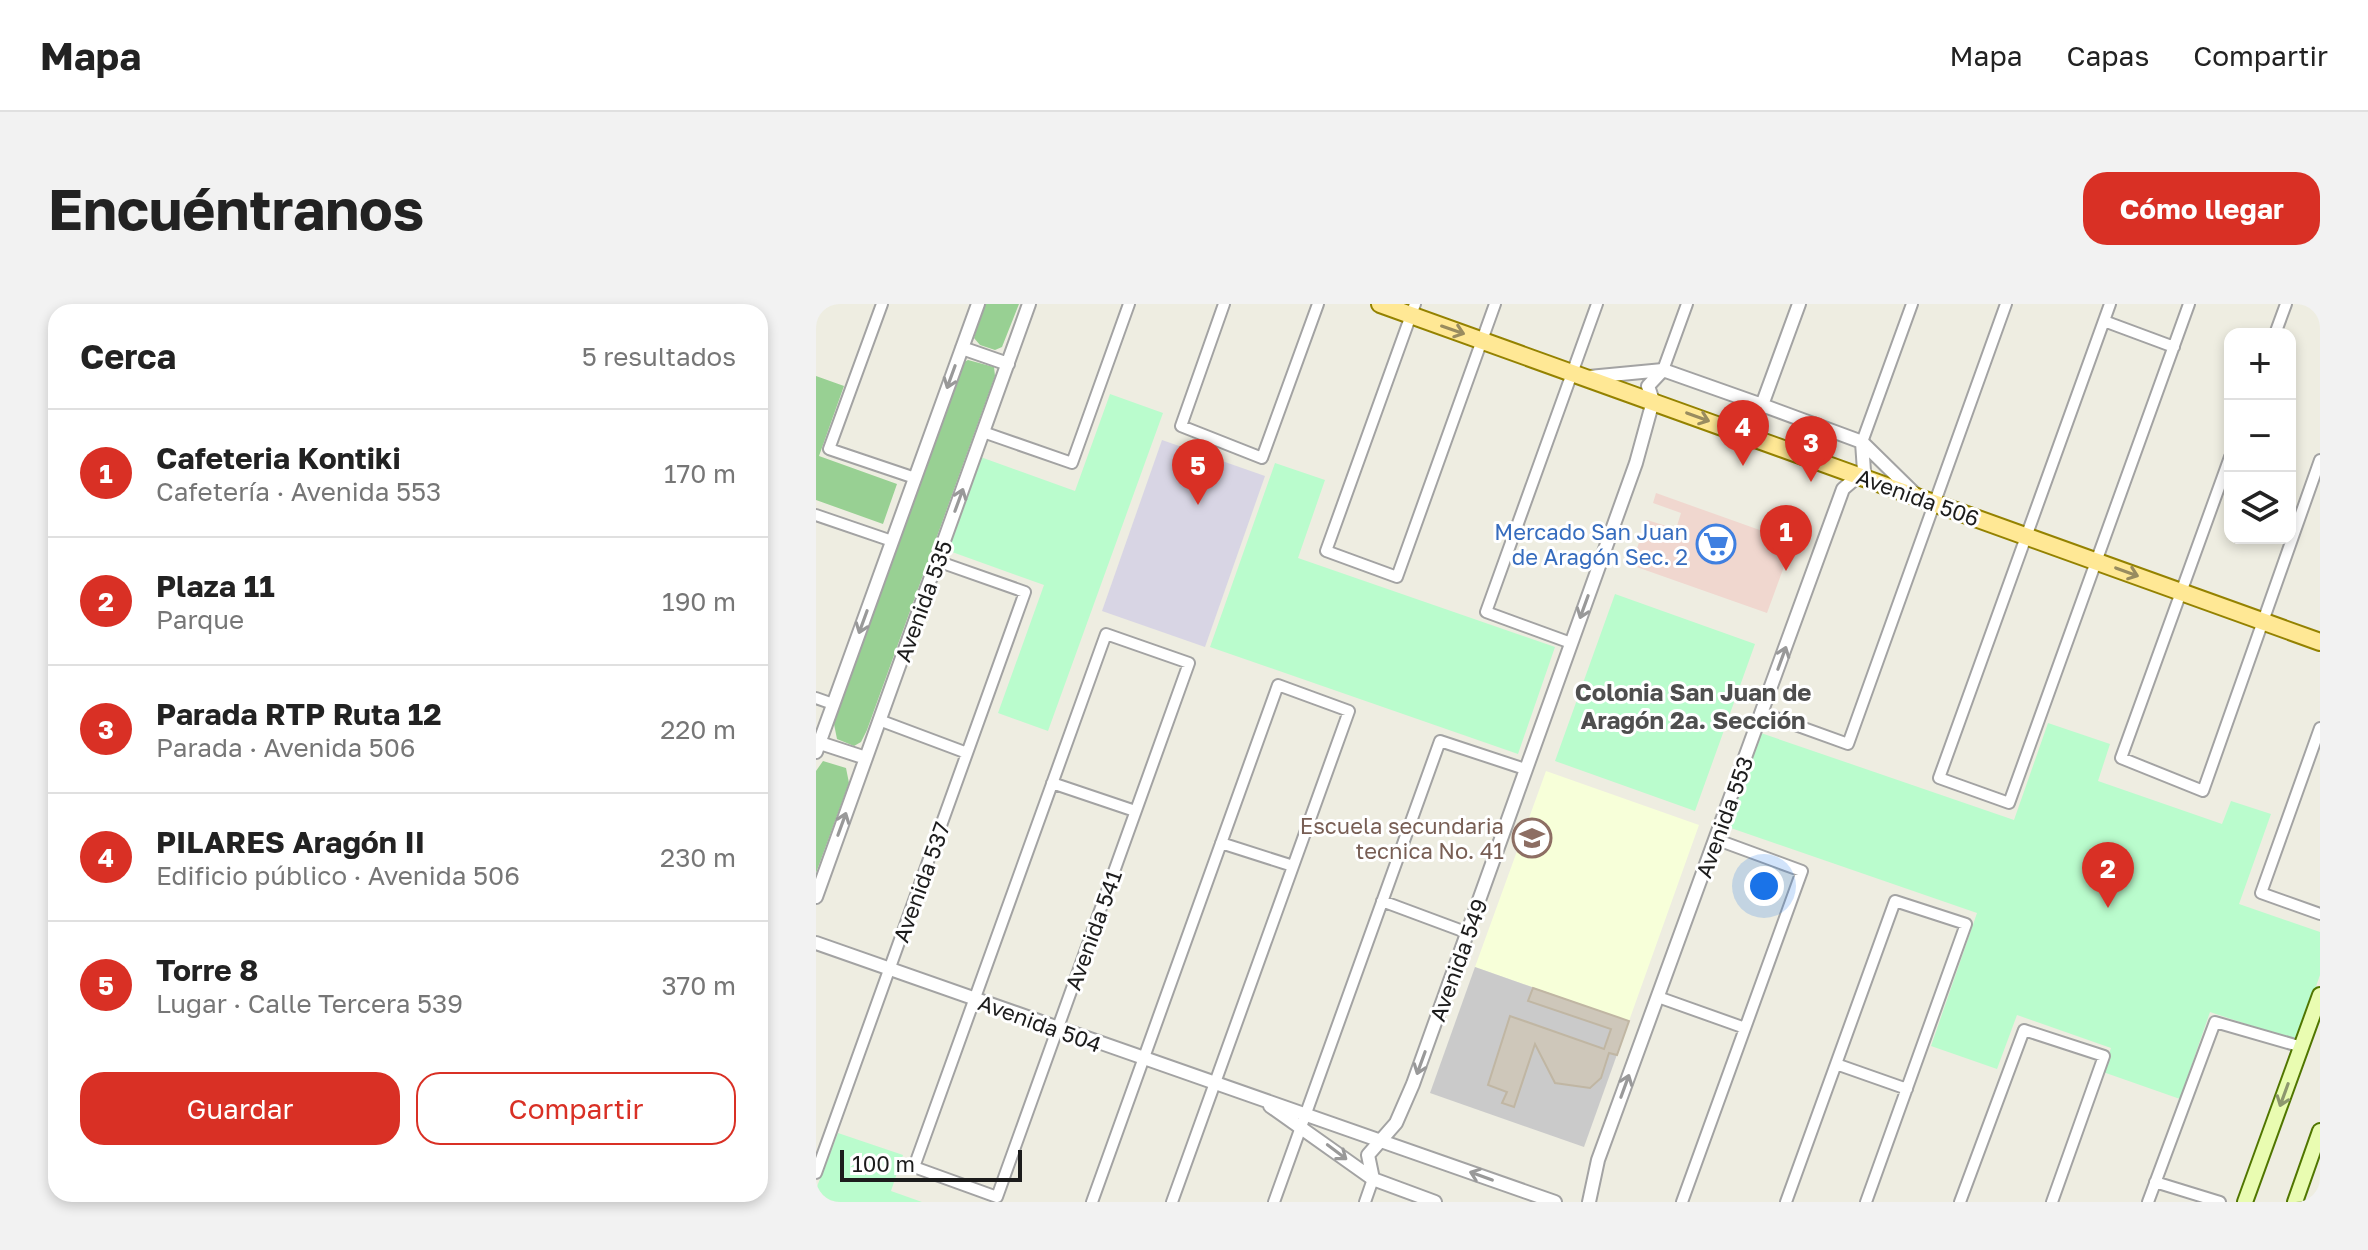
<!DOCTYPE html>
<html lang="es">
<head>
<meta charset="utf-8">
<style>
  :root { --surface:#fff; --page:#f2f2f2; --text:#222; --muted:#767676; --line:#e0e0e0; --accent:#d93025 }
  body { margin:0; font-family:"Golos Text",sans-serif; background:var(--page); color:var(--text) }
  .controls { position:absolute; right:24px; top:24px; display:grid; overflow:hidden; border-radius:16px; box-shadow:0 4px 12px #0003 }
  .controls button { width:72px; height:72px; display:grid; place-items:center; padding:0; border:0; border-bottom:2px solid var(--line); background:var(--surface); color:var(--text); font:40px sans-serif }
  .scale { position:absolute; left:24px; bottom:20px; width:182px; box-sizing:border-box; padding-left:8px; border:4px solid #1c1c1c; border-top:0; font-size:22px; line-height:28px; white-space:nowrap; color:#1c1c1c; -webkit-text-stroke:6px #fff; paint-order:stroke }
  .you { position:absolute; left:948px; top:582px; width:28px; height:28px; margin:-20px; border:6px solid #fff; border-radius:50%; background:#1a73e8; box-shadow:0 0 0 12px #1a73e833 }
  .badge { display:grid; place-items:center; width:52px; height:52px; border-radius:50%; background:var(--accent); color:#fff; font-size:26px; font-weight:700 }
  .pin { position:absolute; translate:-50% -66px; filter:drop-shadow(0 2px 4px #0008) }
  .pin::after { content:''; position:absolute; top:42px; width:28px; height:24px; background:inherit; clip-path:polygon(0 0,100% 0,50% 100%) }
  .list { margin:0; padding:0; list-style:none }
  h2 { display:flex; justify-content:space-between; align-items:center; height:104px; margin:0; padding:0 32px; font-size:34px }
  h2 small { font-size:26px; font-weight:400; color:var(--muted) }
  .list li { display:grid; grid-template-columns:52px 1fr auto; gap:24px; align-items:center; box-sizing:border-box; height:128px; padding:0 32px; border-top:2px solid var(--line) }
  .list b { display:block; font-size:30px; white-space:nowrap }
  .list p { margin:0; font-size:26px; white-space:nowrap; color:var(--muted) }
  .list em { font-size:26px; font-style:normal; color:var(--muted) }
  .actions { display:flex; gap:16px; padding:24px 32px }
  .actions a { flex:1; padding:18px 0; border:2px solid var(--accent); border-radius:24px; text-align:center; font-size:28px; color:var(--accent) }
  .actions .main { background:var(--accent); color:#fff }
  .icon { flex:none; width:44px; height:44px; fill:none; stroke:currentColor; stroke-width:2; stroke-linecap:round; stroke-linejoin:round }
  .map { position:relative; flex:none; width:1504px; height:898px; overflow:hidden; border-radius:24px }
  header { display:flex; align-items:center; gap:48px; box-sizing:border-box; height:112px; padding:0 40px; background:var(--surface); border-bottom:2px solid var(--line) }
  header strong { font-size:38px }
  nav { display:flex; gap:44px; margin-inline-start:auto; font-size:28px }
  .intro { display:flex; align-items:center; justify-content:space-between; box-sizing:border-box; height:192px; padding:0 48px }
  h1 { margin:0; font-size:56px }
  .button { padding:20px 36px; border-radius:24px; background:var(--accent); color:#fff; font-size:28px; font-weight:700 }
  main { display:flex; gap:48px; padding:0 48px }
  aside { flex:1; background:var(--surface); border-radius:24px; box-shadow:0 4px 12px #0003 }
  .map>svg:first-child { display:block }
</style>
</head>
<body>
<header>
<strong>Mapa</strong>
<nav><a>Mapa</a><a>Capas</a><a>Compartir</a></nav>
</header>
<div class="intro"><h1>Encuéntranos</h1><a class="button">Cómo llegar</a></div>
<main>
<aside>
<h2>Cerca<small>5 resultados</small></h2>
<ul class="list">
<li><span class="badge">1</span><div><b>Cafeteria Kontiki</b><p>Cafetería · Avenida 553</p></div><em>170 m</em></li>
<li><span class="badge">2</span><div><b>Plaza 11</b><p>Parque</p></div><em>190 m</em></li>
<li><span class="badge">3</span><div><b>Parada RTP Ruta 12</b><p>Parada · Avenida 506</p></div><em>220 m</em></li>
<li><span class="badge">4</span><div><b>PILARES Aragón II</b><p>Edificio público · Avenida 506</p></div><em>230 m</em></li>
<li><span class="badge">5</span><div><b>Torre 8</b><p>Lugar · Calle Tercera 539</p></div><em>370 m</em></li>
</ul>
<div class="actions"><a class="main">Guardar</a><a>Compartir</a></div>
</aside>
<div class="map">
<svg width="1504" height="898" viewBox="0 0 1504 898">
  <rect width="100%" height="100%" fill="#eeede1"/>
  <!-- commercial -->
  <path fill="#f0d7cf" d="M840,189L977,238L951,309L815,261L831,216L860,225L865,209L837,199Z"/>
  <!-- education -->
  <path fill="#f7ffd9" d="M730,467L883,521L813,717L659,663Z"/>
  <!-- religious -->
  <path fill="#cacaca" d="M659,663L813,717L768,843L614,789Z"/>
  <!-- forest -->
  <path fill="#98d093" d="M168,0H203L186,43L179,46L164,41L158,34Z
    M152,56L178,63L179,72L51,426L45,438L38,442L21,435L18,420L79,228L146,59Z
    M0,72L28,82L3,152L81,180L67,220L0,196Z
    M7,457L30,464L33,479L0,569V467Z"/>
  <!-- park -->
  <path fill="#bafccd" d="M294,90L347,109L232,427L182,409L228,281L125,244L159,151L259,187Z
    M459,159L509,176L482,254L739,343L702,450L394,343Z
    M799,290L939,340L879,507L739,457Z
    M1232,419L1294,440L1282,477L1406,520L1415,497L1455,510L1423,600L1504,628V671L1481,737L1394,708L1364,795L1287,768L1295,744L1201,711L1181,765L1115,742L1161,609L909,522L942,428L1198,516Z
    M22,829L87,851L75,887L106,898H0V885Z"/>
  <!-- plaza -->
  <path fill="#d8d5e4" d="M346,136L449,172L389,343L286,307Z"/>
  <!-- building -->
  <path fill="#cec7ba" stroke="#c0b6a3" stroke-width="2" d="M717,684L813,717L801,751L793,749L785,774L774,784L739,779L719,740L698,803L686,799L691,788L672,781L694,712L788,745L795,725L712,697Z"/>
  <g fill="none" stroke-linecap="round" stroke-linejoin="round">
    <!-- minor casing -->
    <g stroke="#a3a3a3" stroke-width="14">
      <path id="minor" d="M66,0L13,145L99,174
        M408,0L365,122L446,154L502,0
        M599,0L510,247L581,273L679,0
        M1294,0L1123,474L1193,499L1373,0
        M1288,17L1358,43
        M1459,30L1470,0
        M847,66L871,0
        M167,128L256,159L313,0
        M1046,138L1096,0
        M1414,153L1305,454L1387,487L1504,156
        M0,211L76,237
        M290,330L373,359L181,893L98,863Z
        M755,339L670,308L781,0
        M0,394L17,400
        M946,409L1032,440L1190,0
        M63,416L151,449
        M1504,424L1445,589L1504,610
        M236,479L319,507
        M405,539L477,562
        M566,597L652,629
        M842,693L929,724
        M1020,760L1091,785
        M0,869L209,288L121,257
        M1339,878L1404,898
        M276,898L462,381L533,407L356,898
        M458,898L624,437L709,465
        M549,898L557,875
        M866,898L986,567L899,535
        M970,898L1079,597L1150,620L1050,898
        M1144,898L1208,726L1288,752L1236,898
        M1332,898L1399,718L1486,743"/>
    </g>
    <!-- tertiary casing -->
    <g stroke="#a3a3a3" stroke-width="16">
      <path id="tertiary" d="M146,44L192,60
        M773,73L847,66L946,101L1046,138L1099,190
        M946,101L983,0
        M4,439L50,454
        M0,448L162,0
        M0,593L213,0
        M0,639L739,898
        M454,802L557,875L619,898
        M557,875L552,851L580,819L597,780L820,159L837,97L832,82L847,66
        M773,898L782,856L1027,185L1048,167L1046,138"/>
    </g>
    <!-- secondary casing -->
    <g stroke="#507600" stroke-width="18">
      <path id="secondary" d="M1429,898L1504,691
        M1479,898L1504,827"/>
    </g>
    <!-- primary casing -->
    <g stroke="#948200" stroke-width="20">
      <path id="primary" d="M564,0L1504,338"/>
    </g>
    <!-- minor -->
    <use href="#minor" stroke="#fff" stroke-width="10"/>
    <!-- tertiary -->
    <use href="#tertiary" stroke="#fff" stroke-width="12"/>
    <!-- secondary -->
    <use href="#secondary" stroke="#e9fcb1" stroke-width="14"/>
    <!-- primary -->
    <use href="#primary" stroke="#ffe895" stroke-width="16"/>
  </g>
  <!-- one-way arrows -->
  <defs><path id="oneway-shaft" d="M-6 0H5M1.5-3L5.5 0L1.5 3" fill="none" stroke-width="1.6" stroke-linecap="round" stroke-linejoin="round" transform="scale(2)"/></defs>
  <g stroke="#998c5f">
    <use href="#oneway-shaft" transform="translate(637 26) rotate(19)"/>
    <use href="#oneway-shaft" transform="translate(882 113) rotate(20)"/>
    <use href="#oneway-shaft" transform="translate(1311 268) rotate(20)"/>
  </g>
  <g stroke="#999">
    <use href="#oneway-shaft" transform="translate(135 73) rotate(110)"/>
    <use href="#oneway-shaft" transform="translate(143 196) rotate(-70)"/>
    <use href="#oneway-shaft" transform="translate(768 303) rotate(110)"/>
    <use href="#oneway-shaft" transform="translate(47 318) rotate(110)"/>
    <use href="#oneway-shaft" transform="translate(966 354) rotate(-70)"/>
    <use href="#oneway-shaft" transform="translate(26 520) rotate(-70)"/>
    <use href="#oneway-shaft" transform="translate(605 759) rotate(110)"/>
    <use href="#oneway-shaft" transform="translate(809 782) rotate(-70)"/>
    <use href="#oneway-shaft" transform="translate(521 848) rotate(37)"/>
    <use href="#oneway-shaft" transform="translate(665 872) rotate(-160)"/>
  </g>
  <use stroke="#8d976e" href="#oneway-shaft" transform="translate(1468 791) rotate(110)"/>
  <!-- icons -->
  <defs>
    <g id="supermarket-ring" transform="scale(2)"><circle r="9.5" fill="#fff" stroke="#3f7fe0" stroke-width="1.5"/><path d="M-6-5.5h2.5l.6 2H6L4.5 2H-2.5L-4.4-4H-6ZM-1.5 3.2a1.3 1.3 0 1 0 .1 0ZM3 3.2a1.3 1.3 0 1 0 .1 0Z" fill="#3f7fe0"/></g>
    <g id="school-ring" transform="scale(2)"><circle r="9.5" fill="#fff" stroke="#8d6e63" stroke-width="1.5"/><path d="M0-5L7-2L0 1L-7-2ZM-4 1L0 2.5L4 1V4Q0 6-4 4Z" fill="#8d6e63"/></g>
  </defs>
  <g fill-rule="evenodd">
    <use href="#supermarket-ring" x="900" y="240"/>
    <use href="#school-ring" x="716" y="534"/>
  </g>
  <g text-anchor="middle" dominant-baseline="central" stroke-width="6" stroke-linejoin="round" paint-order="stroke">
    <!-- street labels -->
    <g font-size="22" fill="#1c1c1c" stroke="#fff">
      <text transform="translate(1102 193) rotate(20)">Avenida 506</text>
      <text transform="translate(107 297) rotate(-70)">Avenida 535</text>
      <text transform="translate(908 513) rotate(-70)">Avenida 553</text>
      <text transform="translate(105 578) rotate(-70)">Avenida 537</text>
      <text transform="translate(277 626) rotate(-70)">Avenida 541</text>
      <text transform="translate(642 656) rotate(-70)">Avenida 549</text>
      <text transform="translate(224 719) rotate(20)">Avenida 504</text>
    </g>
    <!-- shop labels -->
    <g font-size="22" fill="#366cbe" stroke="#fff" text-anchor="end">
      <text x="872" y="227">Mercado San Juan<tspan x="872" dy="25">de Aragón Sec. 2</tspan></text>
    </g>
    <!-- education labels -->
    <g font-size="22" fill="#785e54" stroke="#fff" text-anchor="end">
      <text x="688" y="521">Escuela secundaria<tspan x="688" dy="25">tecnica No. 41</tspan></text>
    </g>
    <!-- neighbourhood labels -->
    <g font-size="24" font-weight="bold" fill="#4f4f4f" stroke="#fff">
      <text x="877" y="387">Colonia San Juan de<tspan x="877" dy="28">Aragón 2a. Sección</tspan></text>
    </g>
  </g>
</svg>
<div class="controls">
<button>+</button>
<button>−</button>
<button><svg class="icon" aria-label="layers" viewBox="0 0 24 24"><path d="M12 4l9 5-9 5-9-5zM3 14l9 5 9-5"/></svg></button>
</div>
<div class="scale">100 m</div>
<div class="you"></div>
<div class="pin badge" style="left:970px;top:267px">1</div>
<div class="pin badge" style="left:1292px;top:604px">2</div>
<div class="pin badge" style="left:995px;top:178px">3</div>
<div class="pin badge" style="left:927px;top:162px">4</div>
<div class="pin badge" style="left:382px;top:201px">5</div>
</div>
</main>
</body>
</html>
